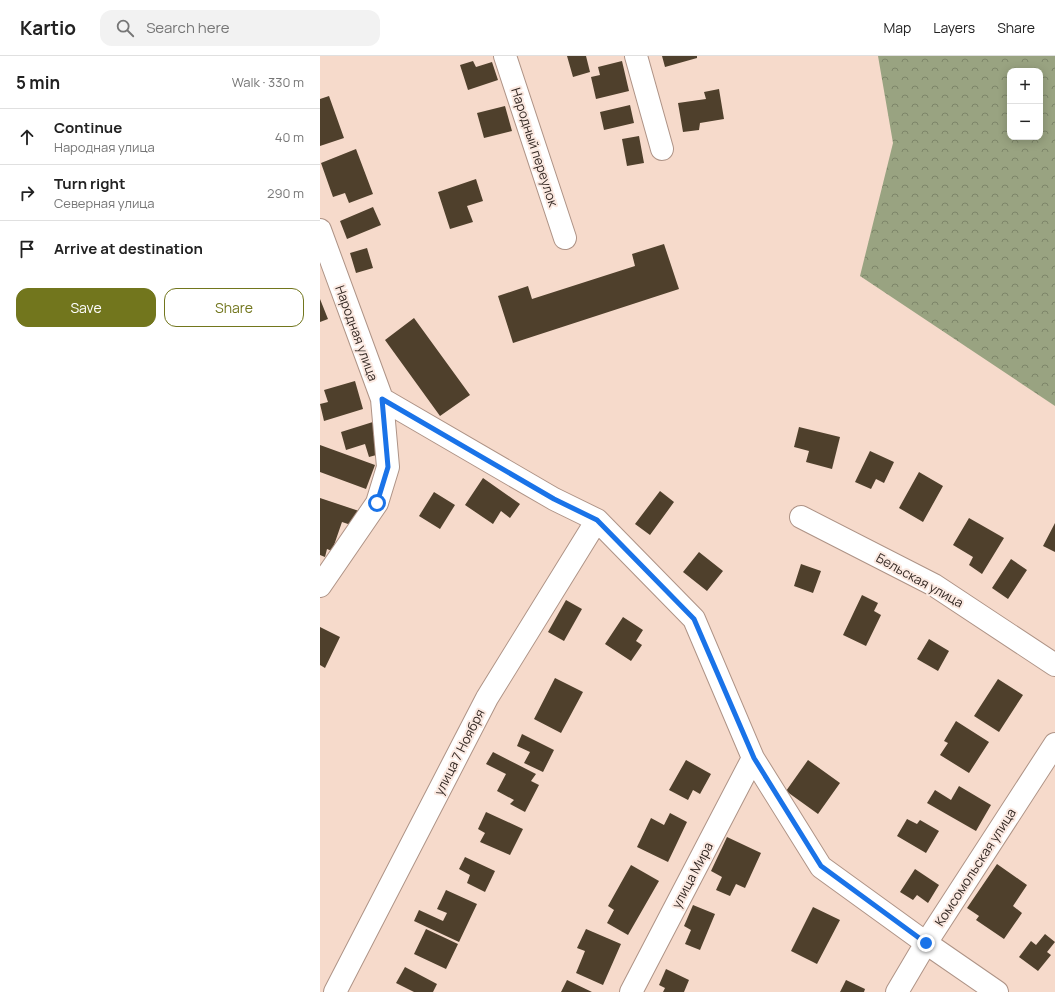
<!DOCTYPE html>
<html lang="en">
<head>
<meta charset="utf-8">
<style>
  :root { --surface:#fff; --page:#f2f2f2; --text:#222; --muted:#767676; --line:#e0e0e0; --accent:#72761d }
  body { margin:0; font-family:Manrope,sans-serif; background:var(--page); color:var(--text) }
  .controls { position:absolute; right:12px; top:12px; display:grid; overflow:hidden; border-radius:8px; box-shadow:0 2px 10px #0003 }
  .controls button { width:36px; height:36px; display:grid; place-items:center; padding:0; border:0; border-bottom:1px solid var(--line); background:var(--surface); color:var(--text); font:20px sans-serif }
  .stop { position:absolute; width:12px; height:12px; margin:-9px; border:3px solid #1a73e8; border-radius:50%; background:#fff }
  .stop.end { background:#1a73e8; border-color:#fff; box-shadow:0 1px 4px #0008 }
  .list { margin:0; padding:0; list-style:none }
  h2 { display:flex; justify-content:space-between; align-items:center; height:52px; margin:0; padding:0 16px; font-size:17px }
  h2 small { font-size:13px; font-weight:400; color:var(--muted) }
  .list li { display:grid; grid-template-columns:26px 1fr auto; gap:12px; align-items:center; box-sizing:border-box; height:56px; padding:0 16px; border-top:1px solid var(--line) }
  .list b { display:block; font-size:15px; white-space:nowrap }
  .list p { margin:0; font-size:13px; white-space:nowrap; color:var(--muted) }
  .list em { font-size:13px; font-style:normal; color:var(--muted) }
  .actions { display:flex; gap:8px; padding:12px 16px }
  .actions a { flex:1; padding:9px 0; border:1px solid var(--accent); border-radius:12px; text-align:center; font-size:14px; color:var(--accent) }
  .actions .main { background:var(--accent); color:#fff }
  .icon { flex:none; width:22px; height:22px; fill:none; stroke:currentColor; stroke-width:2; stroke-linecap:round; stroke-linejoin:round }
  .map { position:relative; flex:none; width:735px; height:936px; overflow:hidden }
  header { display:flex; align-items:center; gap:24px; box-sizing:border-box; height:56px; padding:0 20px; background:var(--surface); border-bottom:1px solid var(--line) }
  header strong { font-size:19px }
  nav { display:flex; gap:22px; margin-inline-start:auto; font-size:14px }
  .search { width:280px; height:36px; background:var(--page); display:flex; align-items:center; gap:10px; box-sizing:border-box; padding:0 14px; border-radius:12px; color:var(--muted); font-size:15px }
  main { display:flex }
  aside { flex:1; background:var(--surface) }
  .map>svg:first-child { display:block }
</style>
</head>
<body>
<header>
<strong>Kartio</strong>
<div class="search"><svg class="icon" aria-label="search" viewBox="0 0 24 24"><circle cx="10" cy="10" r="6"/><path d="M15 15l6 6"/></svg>Search here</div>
<nav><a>Map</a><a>Layers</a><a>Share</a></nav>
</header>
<main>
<aside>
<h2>5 min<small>Walk · 330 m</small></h2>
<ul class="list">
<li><svg class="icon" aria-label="ahead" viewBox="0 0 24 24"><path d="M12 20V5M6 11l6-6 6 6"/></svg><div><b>Continue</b><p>Народная улица</p></div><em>40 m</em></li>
<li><svg class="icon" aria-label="right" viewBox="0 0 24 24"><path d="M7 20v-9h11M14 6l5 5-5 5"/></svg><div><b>Turn right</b><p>Северная улица</p></div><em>290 m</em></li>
<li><svg class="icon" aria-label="arrive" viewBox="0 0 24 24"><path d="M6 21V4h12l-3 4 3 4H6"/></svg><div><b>Arrive at destination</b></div></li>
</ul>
<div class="actions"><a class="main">Save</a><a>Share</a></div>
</aside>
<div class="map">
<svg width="735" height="936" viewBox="0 0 735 936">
  <defs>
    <pattern id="forest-crowns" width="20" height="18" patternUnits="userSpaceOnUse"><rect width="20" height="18" fill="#99a381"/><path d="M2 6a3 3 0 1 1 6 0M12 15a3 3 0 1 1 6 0" fill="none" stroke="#7d8569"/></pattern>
  </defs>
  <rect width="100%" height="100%" fill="#f6dacb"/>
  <!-- forest -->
  <path fill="url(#forest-crowns)" fill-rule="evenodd" d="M558,0H735V350L540,220L573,87ZM690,15H720V81H690Z"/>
  <!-- building -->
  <path fill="#4f402c" d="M247,0H266L270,16L253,21Z
    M342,0H377V2L345,11Z
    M153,5L156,11L172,6L178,24L148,34L140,9Z
    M302,5L309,35L276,43L271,21L280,19L278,11Z
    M399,33L404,63L380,67L379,74L363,76L358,47L386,43L384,36Z
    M9,40L24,82L0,90V43Z
    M310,49L314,67L284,74L280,56Z
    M185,50L192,75L164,82L157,57Z
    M319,80L324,107L307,110L302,83Z
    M36,93L53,138L29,147L25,137L13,141L1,107Z
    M156,123L163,145L147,150L153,166L130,173L118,136Z
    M53,151L61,169L27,183L20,165Z
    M344,188L359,233L193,287L178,240L208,230L212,243L315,210L312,198Z
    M47,192L53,212L36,217L30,197Z
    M0,243L8,263L0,266Z
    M94,262L150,339L120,360L65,284Z
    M35,325L43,353L4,365L0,348L8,346L4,334Z
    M56,365L59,376L53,377L60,398L49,401L45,388L26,394L21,376Z
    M479,371L520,381L512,413L486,406L489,395L474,391Z
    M0,389L55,409L46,433L0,416Z
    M550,395L574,406L564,427L556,423L551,433L535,426Z
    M599,416L623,430L603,466L579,452Z
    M163,422L200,448L190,462L181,455L173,468L145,449Z
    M340,435L354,446L330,479L315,468Z
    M114,436L135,449L120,473L99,460Z
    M0,442L39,455L34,470L22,466L12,495L7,493L5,501L0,499Z
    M649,462L684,482L662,518L649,509L653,501L633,489Z
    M735,467V496L723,490Z
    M379,496L403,515L387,535L363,516Z
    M691,503L707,514L688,543L672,532Z
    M481,508L501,515L493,537L474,530Z
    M542,539L558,547L554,555L561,559L546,590L523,579Z
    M246,544L262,553L244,585L228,576Z
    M303,561L323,574L316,585L322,589L311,605L285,588Z
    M0,571L20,581L5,612L0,609Z
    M609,583L629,595L618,615L597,603Z
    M235,622L263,636L241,677L214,663Z
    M678,623L703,639L679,676L654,660Z
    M636,665L669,686L649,717L620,699L628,687L624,685Z
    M202,678L234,694L223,716L204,707L210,696L197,690Z
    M173,696L216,718L211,725L219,729L205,756L190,748L194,744L177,735L186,718L166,708Z
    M366,704L391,718L380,738L373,734L368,744L349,734Z
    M488,704L520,727L498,758L466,735Z
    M639,730L671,749L656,775L607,747L615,734L631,744Z
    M166,756L203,773L190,799L160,786L165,777L158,773Z
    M350,757L367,766L348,806L317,791L331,762L344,769Z
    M587,763L597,768L600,764L619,775L606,797L577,780Z
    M407,781L441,797L425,832L416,828L410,840L396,834L402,821L391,815Z
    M145,801L175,815L165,836L147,827L150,819L139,813Z
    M677,808L707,829L693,850L702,857L684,883L656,864L659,860L647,852Z
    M311,809L339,825L308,879L287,867L294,854L288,850Z
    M595,813L619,829L608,847L597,839L593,844L580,836Z
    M126,834L157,848L139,886L94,865L99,854L123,865L127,857L117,853Z
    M373,849L395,858L380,894L365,888L371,874L364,870Z
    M493,851L520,864L497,908L471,895Z
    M106,873L138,888L126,913L94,898Z
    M266,873L301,888L283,929L256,917L265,895L257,892Z
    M725,878L735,886L727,896L731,899L718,915L699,901L711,885L716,889Z
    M85,911L117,928L113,936H94L76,927Z
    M346,913L369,924L364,936H343L345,932L339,929Z
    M247,924L272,936H241Z
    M526,924L545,933L544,936H520Z"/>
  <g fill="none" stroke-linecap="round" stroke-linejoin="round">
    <!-- minor casing -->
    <g stroke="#ae9386" stroke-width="24">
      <path id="minor" d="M185,0L245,182
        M316,0L342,93
        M0,174L62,343L68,411L57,447L0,530
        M62,343L234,443L277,464L374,563L433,702L501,811L606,887L677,936
        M481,461L614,529L735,609
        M15,936L167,642L277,464
        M311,936L433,702
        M577,936L606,887L735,688"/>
    </g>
    <!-- minor -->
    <use href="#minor" stroke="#fff" stroke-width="22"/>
  </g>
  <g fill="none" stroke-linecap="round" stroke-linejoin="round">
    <!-- route -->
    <path stroke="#1a73e8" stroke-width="5" d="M57,447L68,411L62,343L234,443L277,464L374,563L434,702L501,810L606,887"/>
  </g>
  <g text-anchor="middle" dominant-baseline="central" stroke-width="4" stroke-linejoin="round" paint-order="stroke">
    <!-- street labels -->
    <g font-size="13" fill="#332823" stroke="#fbe9e1">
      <text transform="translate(215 91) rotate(72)">Народный переулок</text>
      <text transform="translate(37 277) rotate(70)">Народная улица</text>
      <text transform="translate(600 524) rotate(29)">Бельская улица</text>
      <text transform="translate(139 696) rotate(-63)">улица 7 Ноября</text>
      <text transform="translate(655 811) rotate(-57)">Комсомольская улица</text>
      <text transform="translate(372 819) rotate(-62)">улица Мира</text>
    </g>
  </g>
</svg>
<div class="controls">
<button>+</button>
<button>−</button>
</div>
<div class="stop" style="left:57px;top:447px"></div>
<div class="stop end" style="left:606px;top:887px"></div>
</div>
</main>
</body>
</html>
